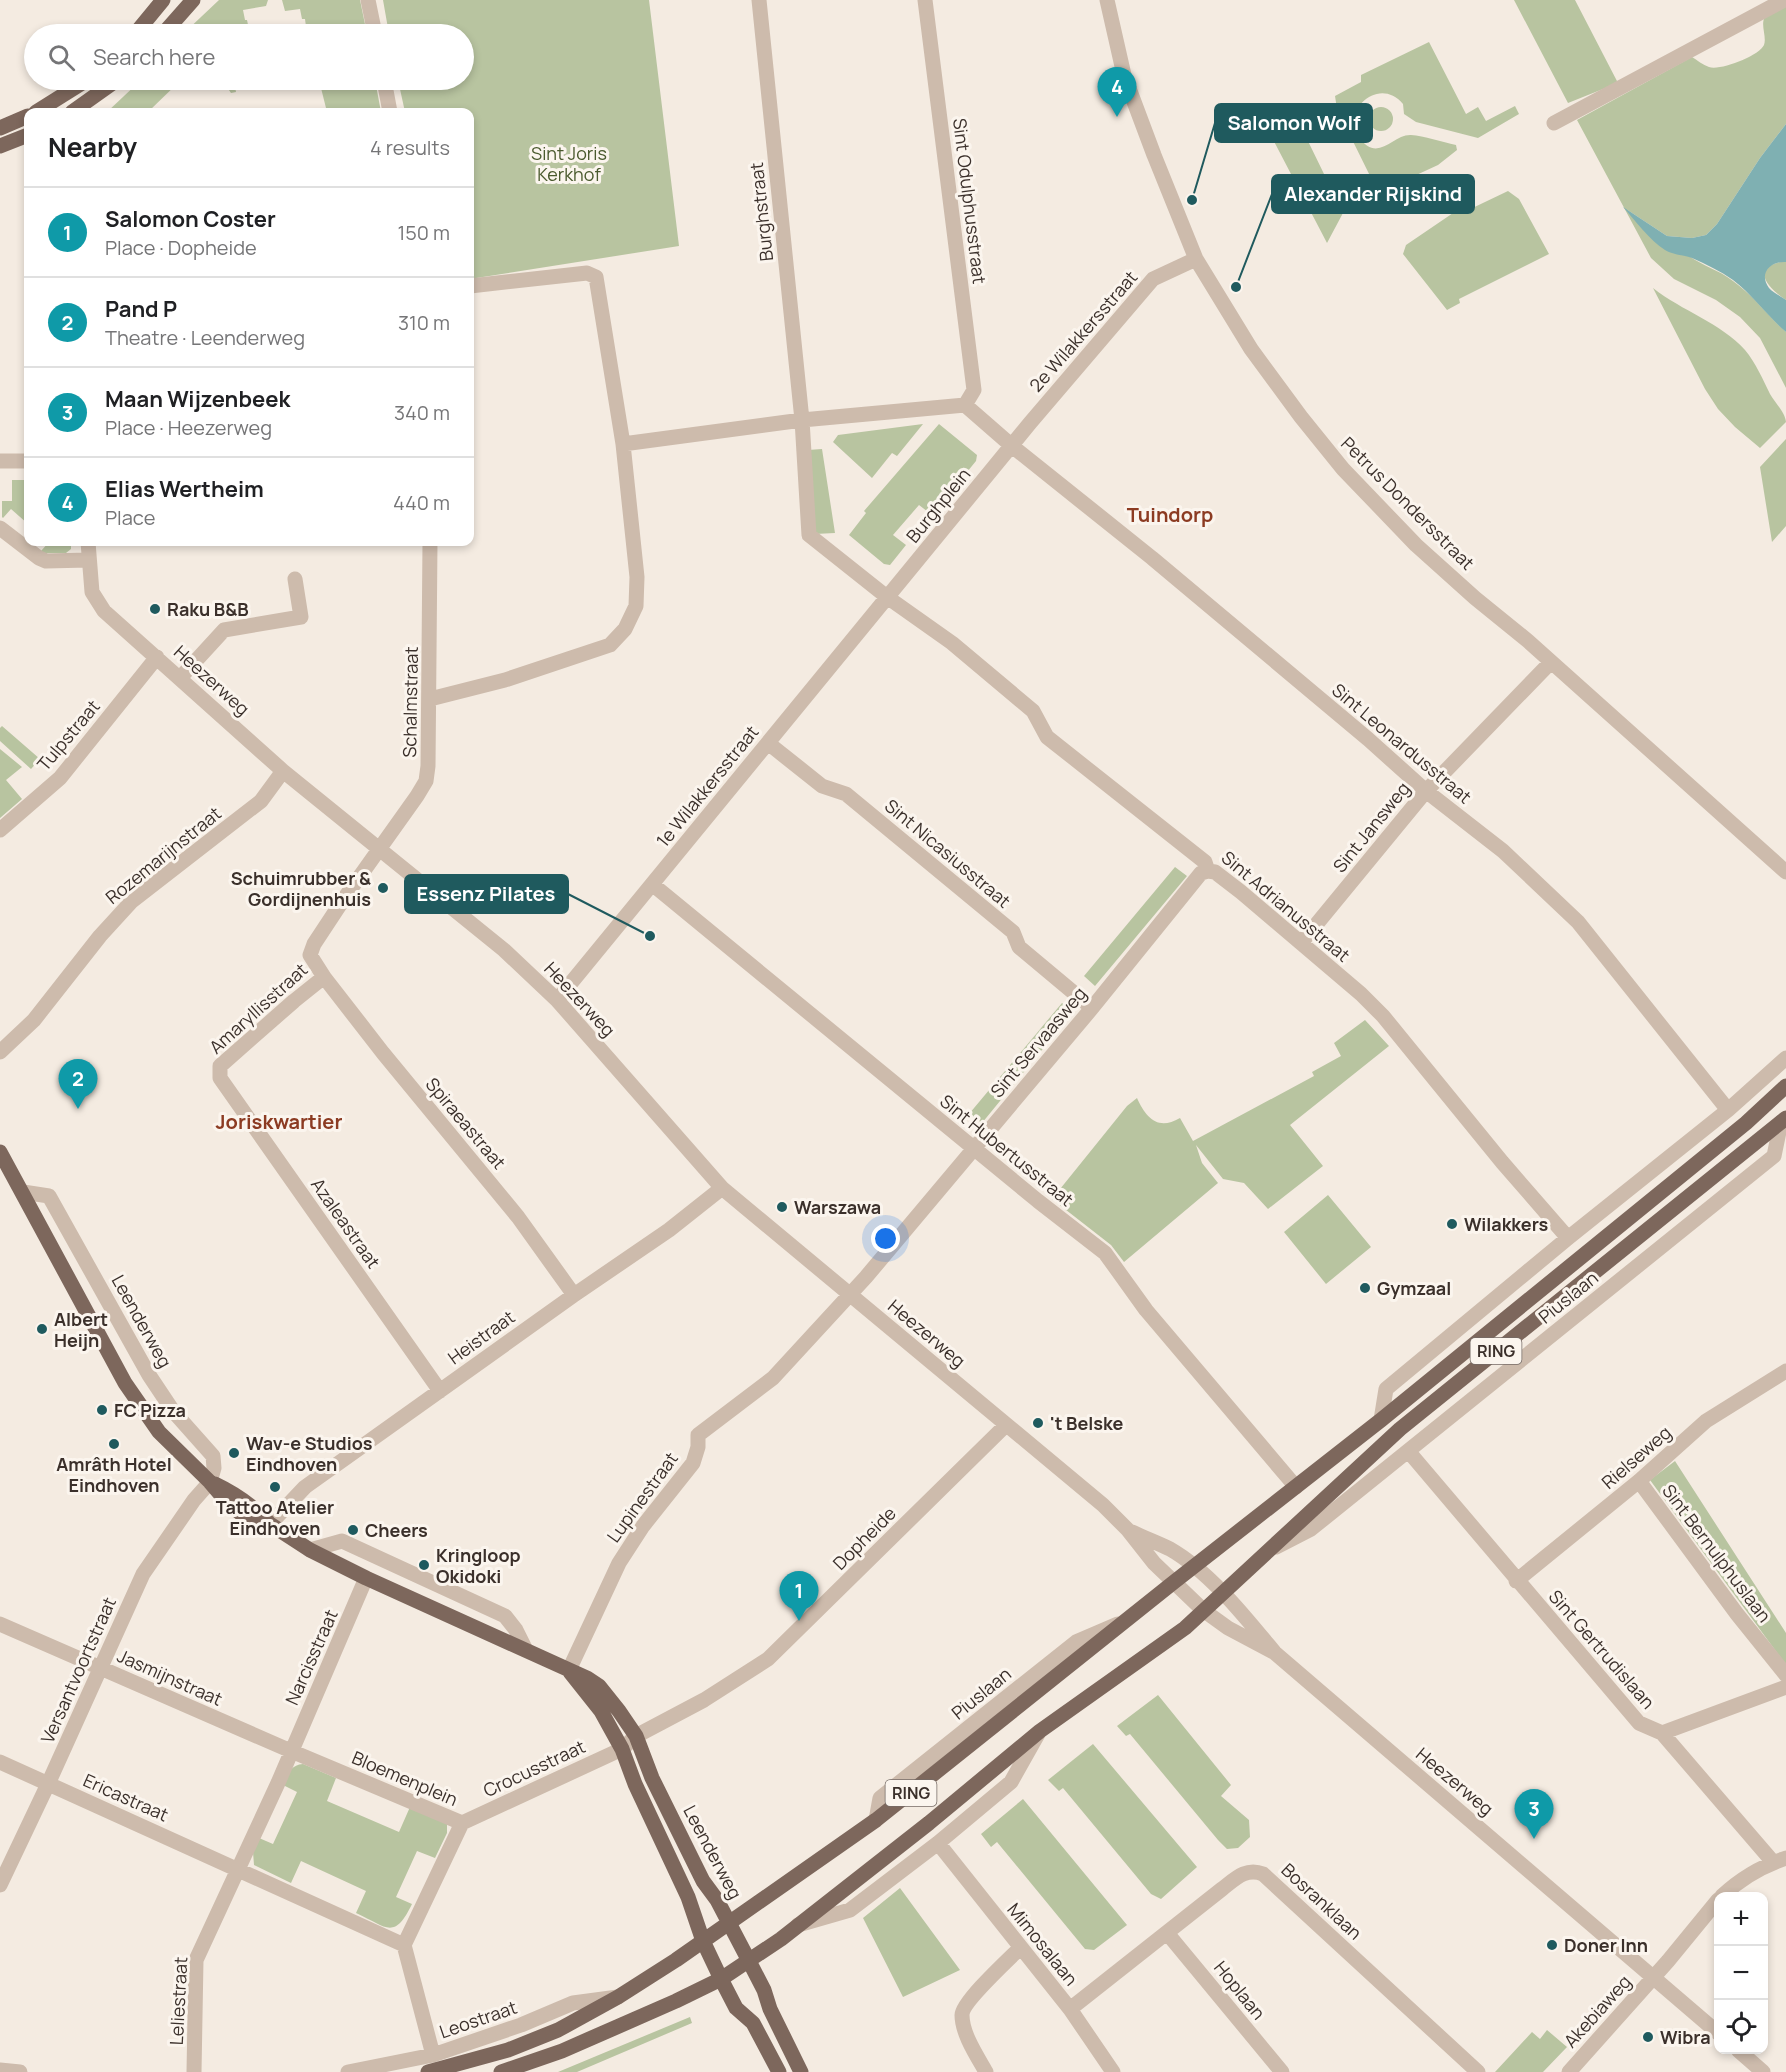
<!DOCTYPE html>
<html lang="en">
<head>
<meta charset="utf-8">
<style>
  :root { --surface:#fff; --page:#f6f6f6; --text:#202124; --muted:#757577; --line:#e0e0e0; --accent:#1a73e8 }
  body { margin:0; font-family:Manrope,sans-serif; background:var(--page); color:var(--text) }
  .controls { position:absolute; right:18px; bottom:18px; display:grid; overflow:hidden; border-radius:12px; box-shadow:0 3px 9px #0003 }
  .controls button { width:54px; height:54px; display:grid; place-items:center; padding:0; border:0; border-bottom:2px solid var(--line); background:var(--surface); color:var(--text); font:30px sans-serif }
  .you { position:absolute; left:886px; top:1239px; width:21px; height:21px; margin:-15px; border:4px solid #fff; border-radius:50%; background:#1a73e8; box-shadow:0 0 0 9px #1a73e833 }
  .badge { display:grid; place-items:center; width:39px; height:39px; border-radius:50%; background:var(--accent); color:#fff; font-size:20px; font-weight:700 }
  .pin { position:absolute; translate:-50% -50px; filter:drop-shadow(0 2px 3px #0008) }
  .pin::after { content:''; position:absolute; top:32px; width:21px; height:18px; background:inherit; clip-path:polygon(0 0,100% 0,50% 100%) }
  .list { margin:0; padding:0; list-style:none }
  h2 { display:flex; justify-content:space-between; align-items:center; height:78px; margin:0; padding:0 24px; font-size:26px }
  h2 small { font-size:20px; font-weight:400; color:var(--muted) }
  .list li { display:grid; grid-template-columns:39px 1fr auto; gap:18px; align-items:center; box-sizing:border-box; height:90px; padding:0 24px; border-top:2px solid var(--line) }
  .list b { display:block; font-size:22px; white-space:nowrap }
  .list p { margin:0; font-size:20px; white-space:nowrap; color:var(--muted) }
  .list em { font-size:20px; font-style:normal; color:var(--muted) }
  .icon { flex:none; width:33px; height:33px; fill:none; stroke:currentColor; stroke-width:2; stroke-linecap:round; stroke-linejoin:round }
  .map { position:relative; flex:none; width:1786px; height:2072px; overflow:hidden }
  .search { position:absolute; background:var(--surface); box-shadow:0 3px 9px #0003; left:24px; top:24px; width:450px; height:66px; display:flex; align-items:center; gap:15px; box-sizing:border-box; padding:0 21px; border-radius:33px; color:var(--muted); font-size:22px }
  .panel { position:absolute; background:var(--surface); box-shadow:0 3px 9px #0003; left:24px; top:108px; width:450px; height:438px; border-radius:12px }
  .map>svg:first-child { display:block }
</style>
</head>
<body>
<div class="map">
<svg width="1786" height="2072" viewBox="0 0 1786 2072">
  <rect width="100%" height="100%" fill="#f4ebe1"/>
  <!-- green -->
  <path fill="#b8c4a0" d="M219,0H268L266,6L243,10L245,20H247L250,34H183Z
    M282,0H360L367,34H307L305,19H302L300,9L285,11Z
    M383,0H649L679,246L470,279V112H405L398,80H464V34H389Z
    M1514,0H1575L1618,83L1568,103Z
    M1786,6V124L1760,158L1717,224L1706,235L1692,238L1667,236L1626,209C1647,225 1667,242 1689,256C1703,266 1719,270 1733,281C1753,295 1768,316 1786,332V388L1760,338L1740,317L1716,300L1674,279L1651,258L1577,120L1692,57C1697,60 1703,65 1709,67C1720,71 1759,56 1764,45C1767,37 1760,24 1765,17C1770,12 1780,9 1786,6Z
    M1429,42L1466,114L1478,107L1486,121L1515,106L1519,114L1478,138L1416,122L1404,114L1403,104C1379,75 1341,111 1358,136C1378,165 1392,134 1411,135C1424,136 1442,142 1456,145L1457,150L1438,165L1386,189L1380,188L1374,184L1337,109L1335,96L1361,82V75Z
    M141,80H181L148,112H107Z
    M222,80H259L260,83L235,87L236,92L231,93Z
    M319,80H375L381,112H327Z
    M1369 119a12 12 0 1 1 24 0a12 12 0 1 1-24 0Z
    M1289,118L1299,138L1306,137L1343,213L1327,243L1267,128Z
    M1508,191L1519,199L1549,254L1459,299L1460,303L1447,310L1403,254L1406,245L1456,211L1462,213Z
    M1781,262H1786V300C1770,290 1749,268 1781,262Z
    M1653,288C1682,311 1721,323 1745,350C1756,363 1763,380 1770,394C1775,403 1785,412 1786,422L1760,448L1735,427L1718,409L1705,389Z
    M923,424L897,456L892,453L872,478L833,442L838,435Z
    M939,424L977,455L976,461L932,515L919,505L893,535L906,545L890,565L884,564L849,535L866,513L864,511Z
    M1786,439V526L1772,542L1760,467Z
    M822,449L835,533L815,534L808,450Z
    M12,480H28V524L11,509L3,518L2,517V501H12Z
    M49,542H71V549L66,553H43L41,551Z
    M2,726L40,759L31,769L0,741V728Z
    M0,749L22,767L6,780L22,799L0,818Z
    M1175,867L1187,876L1095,986L1084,976Z
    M1062,1003L1073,1012L982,1123L969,1114Z
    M1365,1020L1389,1046L1290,1125L1323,1166L1268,1209L1244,1183L1223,1179L1196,1145L1202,1163L1218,1183L1124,1262L1111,1245L1052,1199L1127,1106L1137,1098C1146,1118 1158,1131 1180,1118L1193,1141L1314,1076L1312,1072L1341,1056L1334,1043Z
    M1328,1195L1371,1247L1326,1284L1284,1232Z
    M1675,1461L1786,1633V1665L1650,1480Z
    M1158,1695L1231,1785L1221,1796L1249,1820L1250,1837L1238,1848L1227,1849L1218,1840L1130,1734L1126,1736L1117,1726Z
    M1093,1744L1197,1867L1161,1899L1151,1894L1063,1788L1059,1791L1048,1780Z
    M303,1764L336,1778L327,1801L399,1832L410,1807L447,1824V1833L435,1858L417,1851L396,1897L412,1904C394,1941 387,1927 356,1913L366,1891L301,1861L291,1883L254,1865L253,1852L259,1838L273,1844L297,1792L283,1785C288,1774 290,1765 303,1764Z
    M1023,1799L1127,1925L1094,1950L1085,1949L997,1842L991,1847L981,1834Z
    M900,1888L960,1970L903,1997L863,1918Z
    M690,2017L692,2023L577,2072H558Z
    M1547,2030L1567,2047L1543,2072H1495L1532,2032L1540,2039Z"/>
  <!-- water -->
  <path fill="#7fb0b2" d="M1786,124V262C1771,261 1758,273 1769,288C1773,293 1781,296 1786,300V332C1767,316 1753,295 1733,280C1720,271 1706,264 1692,258C1684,255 1673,255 1665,250C1650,241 1635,220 1623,207L1667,236L1692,238L1706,235L1717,224L1760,158Z"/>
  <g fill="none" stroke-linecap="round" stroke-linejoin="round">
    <!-- minor -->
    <path stroke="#cdbbac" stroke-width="15" d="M368,0L375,34
      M759,0L802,420L809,535L887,597L952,643L1033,711L1047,737L1205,862L1208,871
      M925,0L974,390L965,405
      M1107,0L1124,75L1154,155L1196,259L1251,349L1301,417L1343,469L1416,545L1475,598L1528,641L1786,872
      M384,80L390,112
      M1554,123L1784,0
      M623,444L802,420L965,405L1012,446L1152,558L1368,739L1426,791L1503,851L1578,922L1728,1110
      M0,461H28
      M0,528L39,558L46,561L88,560
      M88,542L92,592L104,611L283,771L504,950L557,1000L722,1188L1103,1505L1128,1530L1154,1563L1203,1610L1228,1628L1275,1653
      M430,542L428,766L426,781L417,796L343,900L314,944L310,955L324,977L294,1001L220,1066V1078L440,1391
      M180,678L224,630L301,617L295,579
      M430,699L505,680L610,645L625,629L636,606L637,577L623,444L596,277L587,273L470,286
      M768,743L822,786L846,794L1013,932L1019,947L1092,1008
      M0,830L60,778L157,657
      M1208,871L1215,872L1241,892L1361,994L1383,1016L1502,1162L1568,1238
      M652,884L1038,1201L1105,1253L1146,1310L1296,1487
      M1301,943L1426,791L1551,662
      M324,977L383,1053L518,1217L574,1295
      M557,1000L1030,423L1153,279L1196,259
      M0,1052L34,1020L100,936L132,901L261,801L283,771
      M1381,1420L1386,1389L1568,1238L1728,1110L1786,1058
      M1409,1452L1639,1723L1662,1733L1773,1862
      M1639,1481L1737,1614L1786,1675
      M270,1524L305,1487L574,1295L669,1230L722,1188
      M1132,1532C1144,1538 1158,1543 1170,1549C1210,1572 1246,1618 1275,1653L1718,2033
      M1276,1547L1311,1529L1774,1156L1781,1122
      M310,1550L342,1541L505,1616L516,1630L526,1650
      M1516,1581L1639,1481L1706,1421L1786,1371
      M0,1624L291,1751L462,1823L404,1945L0,1762
      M569,1670L619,1563L643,1526L693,1463L698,1447V1435L773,1378L866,1277L1092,1008L1201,873L1208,871
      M1662,1733L1786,1687
      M876,1820L880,1798L1076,1642L1118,1624
      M462,1823L622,1749L636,1736L704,1700L768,1659L1006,1425
      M938,1843L1070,2009L1113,2072
      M0,1885L48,1784L143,1574L194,1500L210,1482L214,1468L213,1456L173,1411L149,1375L49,1196L23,1192
      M1722,1896C1740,1879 1762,1866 1786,1858
      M798,1925L850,1910L938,1843L1011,1782L1038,1734
      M1167,1933L1282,2072
      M404,1945L433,2055
      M1070,2009L1222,1889C1235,1879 1246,1867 1263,1874L1478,2072
      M1738,2050L1763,2072
      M0,2070L20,2072
      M194,2072L196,1960L278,1783L366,1578
      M348,2072L433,2055L521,2025L573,2003L618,1997
      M986,2072C977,2056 962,2034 962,2015C962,2002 1009,1959 1020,1948
      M1569,2072L1668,1961L1718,1900"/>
    <!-- major -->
    <path stroke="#7d675c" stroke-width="15" d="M135,34L163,0
      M163,34L193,0
      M36,112L87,80
      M72,112L117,80
      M0,128L28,116
      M0,146L28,135
      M0,1152L125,1383L159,1432L210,1482L228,1503L245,1517L270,1524L310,1550L366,1578L587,1678L599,1686L619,1711L636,1736L652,1778L703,1881L717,1900L749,1961L764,1990L770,2009L801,2072
      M215,1484C236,1494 252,1505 268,1522
      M570,1672L601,1711L622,1749L635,1784L688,1897L703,1941L721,1979L736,2008L753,2023L779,2072
      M428,2072L508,2050L558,2030L618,1997L676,1960L876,1820L1174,1582L1381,1420L1746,1123L1786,1086
      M501,2072L562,2051L676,2001L721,1979L781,1939L929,1823L1040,1731L1185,1628L1400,1429L1786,1118"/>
  </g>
  <!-- markers -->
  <g fill="#1f5a5e" stroke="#fbf5ee" stroke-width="2">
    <circle cx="155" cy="609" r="6"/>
    <circle cx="383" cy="888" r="6"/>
    <circle cx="782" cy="1207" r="6"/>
    <circle cx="1452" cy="1224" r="6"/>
    <circle cx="1365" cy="1288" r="6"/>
    <circle cx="42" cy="1329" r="6"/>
    <circle cx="102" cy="1410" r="6"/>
    <circle cx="1038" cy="1423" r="6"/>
    <circle cx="114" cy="1444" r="6"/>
    <circle cx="234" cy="1453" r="6"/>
    <circle cx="275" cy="1487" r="6"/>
    <circle cx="353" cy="1530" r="6"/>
    <circle cx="424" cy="1565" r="6"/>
    <circle cx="1552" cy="1945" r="6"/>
    <circle cx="1648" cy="2037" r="6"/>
  </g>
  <g text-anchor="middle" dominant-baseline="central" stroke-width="6" stroke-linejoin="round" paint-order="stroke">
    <!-- shield labels -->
    <g fill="#fbf5ee" stroke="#756b66" stroke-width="1.5">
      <rect x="1470.5" y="1338" width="51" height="26" rx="4.5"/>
      <rect x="885.5" y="1780" width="51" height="26" rx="4.5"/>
    </g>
    <g font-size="16" font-weight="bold" fill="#3b302b">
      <text x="1496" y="1351">RING</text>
      <text x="911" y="1793">RING</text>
    </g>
    <!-- park labels -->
    <g font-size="18" fill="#4a5a2e" stroke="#fbf5ee">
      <text x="569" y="153">Sint Joris<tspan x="569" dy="21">Kerkhof</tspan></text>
    </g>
    <!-- street labels -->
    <g font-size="18" fill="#3b302b" stroke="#fbf5ee">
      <text transform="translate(970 201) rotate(83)">Sint Odulphusstraat</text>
      <text transform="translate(761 212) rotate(-96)">Burghstraat</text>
      <text transform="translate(1083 331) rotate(-49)">2e Wilakkersstraat</text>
      <text transform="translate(1408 503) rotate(45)">Petrus Dondersstraat</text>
      <text transform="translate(938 505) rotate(-51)">Burghplein</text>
      <text transform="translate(212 680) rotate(42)">Heezerweg</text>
      <text transform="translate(410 702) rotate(-89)">Schalmstraat</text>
      <text transform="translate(68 735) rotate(-50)">Tulpstraat</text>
      <text transform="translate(1402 743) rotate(40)">Sint Leonardusstraat</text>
      <text transform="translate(707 786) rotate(-51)">1e Wilakkersstraat</text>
      <text transform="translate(1371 827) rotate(-51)">Sint Jansweg</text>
      <text transform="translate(948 853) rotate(40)">Sint Nicasiusstraat</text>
      <text transform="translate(163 855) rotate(-39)">Rozemarijnstraat</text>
      <text transform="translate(1286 906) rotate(40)">Sint Adrianusstraat</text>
      <text transform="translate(580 999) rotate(47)">Heezerweg</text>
      <text transform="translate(258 1008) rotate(-42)">Amaryllisstraat</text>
      <text transform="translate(1038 1042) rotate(-50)">Sint Servaasweg</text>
      <text transform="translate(466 1123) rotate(50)">Spiraeastraat</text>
      <text transform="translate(1007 1150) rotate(39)">Sint Hubertusstraat</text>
      <text transform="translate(346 1223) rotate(55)">Azaleastraat</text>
      <text transform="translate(1568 1297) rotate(-39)">Piuslaan</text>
      <text transform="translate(142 1321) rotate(61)">Leenderweg</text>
      <text transform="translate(927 1333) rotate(40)">Heezerweg</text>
      <text transform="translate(481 1337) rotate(-36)">Heistraat</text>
      <text transform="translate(1636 1457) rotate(-41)">Rielseweg</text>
      <text transform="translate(642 1497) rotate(-54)">Lupinestraat</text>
      <text transform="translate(864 1538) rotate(-45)">Dopheide</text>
      <text transform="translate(1717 1553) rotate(53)">Sint Bernulphuslaan</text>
      <text transform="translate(1602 1649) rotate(49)">Sint Gertrudislaan</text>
      <text transform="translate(311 1657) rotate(-66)">Narcisstraat</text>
      <text transform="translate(78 1670) rotate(-66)">Versantvoortstraat</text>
      <text transform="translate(170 1677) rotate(24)">Jasmijnstraat</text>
      <text transform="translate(981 1693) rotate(-39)">Piuslaan</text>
      <text transform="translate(534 1768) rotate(-25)">Crocusstraat</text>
      <text transform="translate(405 1778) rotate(23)">Bloemenplein</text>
      <text transform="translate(1455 1781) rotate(40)">Heezerweg</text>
      <text transform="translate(126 1797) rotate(24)">Ericastraat</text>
      <text transform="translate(713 1852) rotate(62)">Leenderweg</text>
      <text transform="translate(1322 1901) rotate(43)">Bosranklaan</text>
      <text transform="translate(1043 1944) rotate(51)">Mimosalaan</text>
      <text transform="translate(1240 1990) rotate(51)">Hoplaan</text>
      <text transform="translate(178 2001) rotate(-87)">Leliestraat</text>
      <text transform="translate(1597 2011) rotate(-48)">Akebiaweg</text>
      <text transform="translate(478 2019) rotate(-19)">Leostraat</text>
    </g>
    <!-- poi labels -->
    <g font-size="18" font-weight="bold" fill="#3b302b" stroke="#fbf5ee" text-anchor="start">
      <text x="167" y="609">Raku B&amp;B</text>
      <text x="371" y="878" text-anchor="end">Schuimrubber &amp;<tspan x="371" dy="21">Gordijnenhuis</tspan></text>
      <text x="794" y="1207">Warszawa</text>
      <text x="1464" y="1224">Wilakkers</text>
      <text x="1377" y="1288">Gymzaal</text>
      <text x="54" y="1319">Albert<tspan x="54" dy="21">Heijn</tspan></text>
      <text x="114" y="1410">FC Pizza</text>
      <text x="1050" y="1423">'t Belske</text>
      <text x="246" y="1443">Wav-e Studios<tspan x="246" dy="21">Eindhoven</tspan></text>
      <text x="114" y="1464" text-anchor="middle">Amrâth Hotel<tspan x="114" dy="21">Eindhoven</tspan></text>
      <text x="275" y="1507" text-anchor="middle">Tattoo Atelier<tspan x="275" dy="21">Eindhoven</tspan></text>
      <text x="365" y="1530">Cheers</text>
      <text x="436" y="1555">Kringloop<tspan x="436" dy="21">Okidoki</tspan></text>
      <text x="1564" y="1945">Doner Inn</text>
      <text x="1660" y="2037">Wibra</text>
    </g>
    <!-- neighbourhood labels -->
    <g font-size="20" font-weight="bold" fill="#8c3b22" stroke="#fbf5ee">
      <text x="1170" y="514">Tuindorp</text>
      <text x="279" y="1121">Joriskwartier</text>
    </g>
  </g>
  <!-- callouts -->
  <path fill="none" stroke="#1f5a5e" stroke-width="2" d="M1192 200L1215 123M1236 287L1272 194M650 936L568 894"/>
  <g fill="#1f5a5e" stroke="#fbf5ee" stroke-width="2">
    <circle cx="1192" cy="200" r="6"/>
    <circle cx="1236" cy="287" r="6"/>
    <circle cx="650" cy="936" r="6"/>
  </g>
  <g fill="#1f5a5e" stroke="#1f5a5e" stroke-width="2">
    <rect x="1215" y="104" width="157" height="38" rx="6"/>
    <rect x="1272" y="175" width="202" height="38" rx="6"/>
    <rect x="405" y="875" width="163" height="38" rx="6"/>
  </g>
  <g font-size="20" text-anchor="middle" font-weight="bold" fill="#fff">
    <text x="1294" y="130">Salomon Wolf</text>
    <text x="1373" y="201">Alexander Rijskind</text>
    <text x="486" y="901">Essenz Pilates</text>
  </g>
</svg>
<div class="controls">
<button>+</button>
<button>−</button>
<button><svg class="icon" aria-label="locate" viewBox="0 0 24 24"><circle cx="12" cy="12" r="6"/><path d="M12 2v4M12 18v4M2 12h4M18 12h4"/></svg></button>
</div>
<div class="you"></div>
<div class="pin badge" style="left:799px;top:1621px;background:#0f9aa8">1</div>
<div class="pin badge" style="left:78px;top:1109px;background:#0f9aa8">2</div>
<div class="pin badge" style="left:1534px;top:1839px;background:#0f9aa8">3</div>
<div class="pin badge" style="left:1117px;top:117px;background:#0f9aa8">4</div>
<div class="search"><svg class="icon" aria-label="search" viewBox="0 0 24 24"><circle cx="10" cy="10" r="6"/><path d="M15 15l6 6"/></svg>Search here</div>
<section class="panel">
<h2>Nearby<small>4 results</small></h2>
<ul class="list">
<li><span class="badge" style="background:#0f9aa8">1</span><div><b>Salomon Coster</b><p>Place · Dopheide</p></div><em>150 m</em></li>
<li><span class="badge" style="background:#0f9aa8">2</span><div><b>Pand P</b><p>Theatre · Leenderweg</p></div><em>310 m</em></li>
<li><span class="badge" style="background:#0f9aa8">3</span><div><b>Maan Wijzenbeek</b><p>Place · Heezerweg</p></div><em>340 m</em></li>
<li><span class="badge" style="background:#0f9aa8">4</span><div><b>Elias Wertheim</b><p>Place</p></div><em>440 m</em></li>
</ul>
</section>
</div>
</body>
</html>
